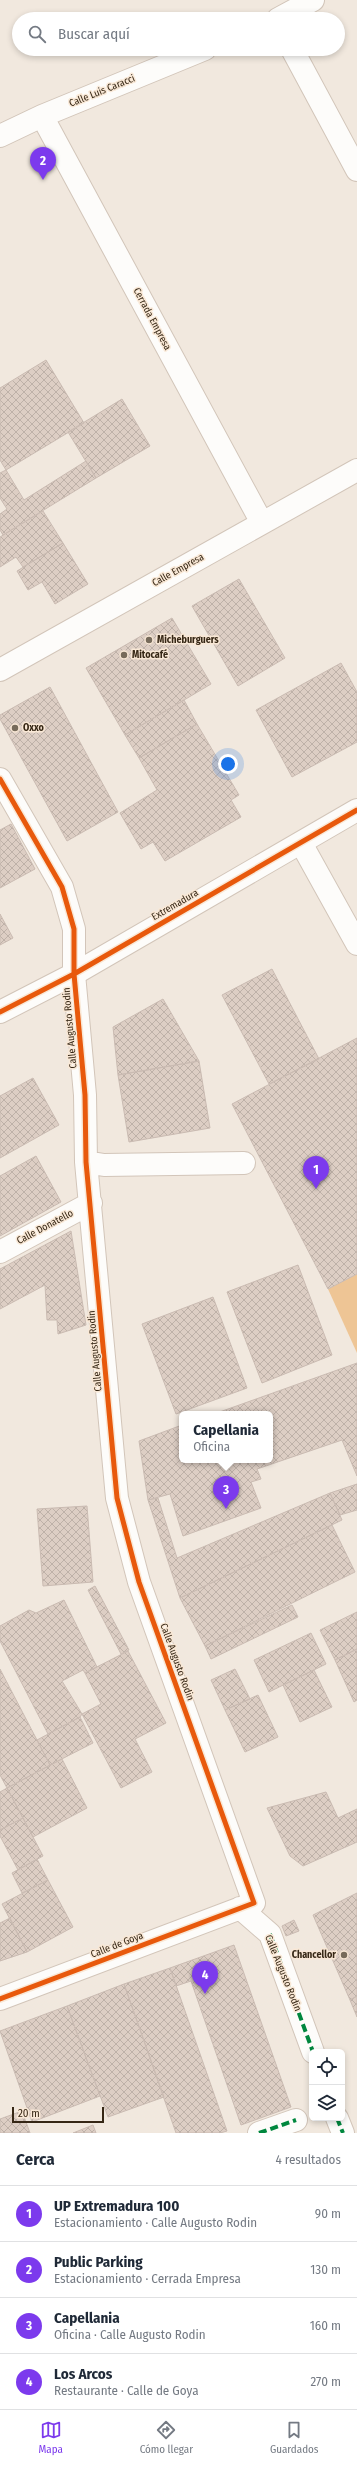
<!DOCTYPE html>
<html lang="es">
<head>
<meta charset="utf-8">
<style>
  :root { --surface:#fff; --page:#f2f2f3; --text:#1f2937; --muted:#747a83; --line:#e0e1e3; --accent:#7c3aed }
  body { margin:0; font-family:"Fira Sans Condensed",sans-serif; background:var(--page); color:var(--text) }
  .controls { position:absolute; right:12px; bottom:12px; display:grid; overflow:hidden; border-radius:6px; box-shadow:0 2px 6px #0003 }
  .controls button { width:36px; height:36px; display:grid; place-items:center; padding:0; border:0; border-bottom:1px solid var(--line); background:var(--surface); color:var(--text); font:20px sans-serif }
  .scale { position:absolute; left:12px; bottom:10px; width:92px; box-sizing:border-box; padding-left:4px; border:2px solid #362715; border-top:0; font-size:11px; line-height:14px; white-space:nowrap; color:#362715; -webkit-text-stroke:3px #f9e8d6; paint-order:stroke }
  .you { position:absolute; left:228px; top:764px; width:14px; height:14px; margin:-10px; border:3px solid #fff; border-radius:50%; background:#1a73e8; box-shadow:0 0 0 6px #1a73e833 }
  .badge { display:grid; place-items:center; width:26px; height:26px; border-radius:50%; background:var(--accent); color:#fff; font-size:13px; font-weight:700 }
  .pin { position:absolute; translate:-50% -33px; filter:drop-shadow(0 1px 2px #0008) }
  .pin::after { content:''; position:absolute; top:21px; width:14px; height:12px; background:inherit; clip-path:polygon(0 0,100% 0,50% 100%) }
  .popup { position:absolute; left:179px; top:1411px; width:94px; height:52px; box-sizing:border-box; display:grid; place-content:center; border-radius:6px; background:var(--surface); filter:drop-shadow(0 1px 3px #0005); font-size:13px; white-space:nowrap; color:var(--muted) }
  .popup b { font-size:15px; color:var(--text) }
  .popup::after { content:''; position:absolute; left:50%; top:100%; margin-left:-8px; border:8px solid transparent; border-top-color:var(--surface) }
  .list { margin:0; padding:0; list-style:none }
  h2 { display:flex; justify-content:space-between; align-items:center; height:52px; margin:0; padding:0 16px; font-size:17px }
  h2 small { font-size:13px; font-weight:400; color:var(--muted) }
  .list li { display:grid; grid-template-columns:26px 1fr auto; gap:12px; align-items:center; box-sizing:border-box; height:56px; padding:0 16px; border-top:1px solid var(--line) }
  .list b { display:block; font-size:15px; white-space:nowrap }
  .list p { margin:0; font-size:13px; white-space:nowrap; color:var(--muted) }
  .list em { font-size:13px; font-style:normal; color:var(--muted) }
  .icon { flex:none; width:22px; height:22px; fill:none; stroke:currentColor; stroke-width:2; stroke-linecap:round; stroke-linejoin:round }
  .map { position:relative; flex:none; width:357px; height:2133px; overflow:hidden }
  .search { position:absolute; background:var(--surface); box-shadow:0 2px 6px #0003; left:12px; right:12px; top:12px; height:44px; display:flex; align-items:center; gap:10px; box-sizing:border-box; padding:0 14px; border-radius:22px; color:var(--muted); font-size:15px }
  .sheet { height:276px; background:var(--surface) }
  nav { display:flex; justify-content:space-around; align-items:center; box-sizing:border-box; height:56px; border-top:1px solid var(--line); background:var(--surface); font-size:11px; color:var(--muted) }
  nav a { display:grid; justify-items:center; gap:2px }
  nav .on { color:var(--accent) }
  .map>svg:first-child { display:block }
</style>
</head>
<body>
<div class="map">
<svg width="357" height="2133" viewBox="0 0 357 2133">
  <defs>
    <pattern id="building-cross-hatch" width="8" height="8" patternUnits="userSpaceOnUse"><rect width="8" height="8" fill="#ddcec4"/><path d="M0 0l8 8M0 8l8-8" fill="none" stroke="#beb1a8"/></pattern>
  </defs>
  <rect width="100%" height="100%" fill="#f1e8de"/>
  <!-- park -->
  <path fill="#eec595" d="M357,1274V1353L328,1289Z"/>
  <!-- building -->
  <path fill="url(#building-cross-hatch)" stroke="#cabbb2" d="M46,360L84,423L6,470L0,460V388Z
    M122,399L150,446L96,478L68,432Z
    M86,461L96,478L3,535L0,530V514L7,509L0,498V473L6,470L24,500Z
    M43,511L63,543L23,567L16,557L0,567V537Z
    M63,543L88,584L55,604L42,582L28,590L17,571Z
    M239,579L285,658L238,686L192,606Z
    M172,618L211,684L125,735L86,668Z
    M341,663L357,692V742L292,777L256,710Z
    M50,687L118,812L67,841L0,719V715Z
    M184,700L197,724L139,758L125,735Z
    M197,724L239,795L231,800L241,817L165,861L153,842L141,849L120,813L157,790L139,758Z
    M11,824L35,869L0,888V830Z
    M0,914L13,938L0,945Z
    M272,969L319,1059L269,1084L222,995Z
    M163,999L199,1061L118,1075L113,1027Z
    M357,1038V1274L328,1289L232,1104Z
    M199,1061L210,1128L129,1142L118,1075Z
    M33,1078L59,1125L0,1158V1096Z
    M36,1156L61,1202L0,1236V1176Z
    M71,1231L86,1325L58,1334L57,1320H47L45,1285L0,1309V1269Z
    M298,1265L332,1355L262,1383L227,1292Z
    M213,1297L247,1388L176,1414L142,1324Z
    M357,1363V1476L342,1440L257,1469L261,1479L251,1482L261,1508L183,1536L170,1494L148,1500L139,1441L182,1425V1460H270V1414H214Z
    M357,1484V1510L340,1515L330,1493Z
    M330,1493L342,1520L180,1598L148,1500L158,1498L177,1558Z
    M87,1506L93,1582L43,1586L37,1509Z
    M332,1525L355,1572L205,1646L180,1598Z
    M95,1586L129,1650L121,1654L88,1590Z
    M64,1600L97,1667L85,1673L83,1670L62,1681L82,1714L80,1717L48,1734L0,1641V1626L29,1610L36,1613Z
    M292,1605L298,1617L211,1659L205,1646Z
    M357,1612V1649L335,1660L320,1630Z
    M311,1633L326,1664L269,1692L254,1660Z
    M357,1649V1700L354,1702L335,1660Z
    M128,1651L166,1723L135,1739L152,1772L121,1788L82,1714L101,1704L85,1673Z
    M0,1669L50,1765L7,1788L0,1775Z
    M235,1669L250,1699L225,1710L211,1680Z
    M314,1670L332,1707L300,1722L283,1685Z
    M258,1695L278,1737L245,1752L225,1710Z
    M80,1717L93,1743L50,1765L37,1740Z
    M62,1759L87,1808L33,1837L7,1788Z
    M7,1788L23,1818L0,1830V1792Z
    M326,1792L338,1818L357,1809V1842L303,1866L290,1856L267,1808Z
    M23,1818L43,1856L18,1870L0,1836V1830Z
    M37,1859L48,1880L22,1893L12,1873Z
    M48,1880L73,1927L27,1952L2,1904Z
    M357,1893V1996L350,2000L313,1915Z
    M10,1918L27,1952L0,1961V1923Z
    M294,1920L299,1931L286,1936L282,1926Z
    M234,1945L291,2107L241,2125L191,1981L176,1986L170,1968Z
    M170,1968L227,2131L220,2133H176L124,1984Z
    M124,1984L164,2097L108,2117L67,2006Z
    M357,1996V2017L350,2000Z
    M67,2006L100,2096L32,2122L0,2031Z
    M22,2111L30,2133H0V2119Z
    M93,2125L96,2133H73Z"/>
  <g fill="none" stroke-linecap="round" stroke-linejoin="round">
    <!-- minor casing -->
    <g stroke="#d2c5b9" stroke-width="24">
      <path id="minor" d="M278,19L313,0
        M292,49L357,170
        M42,116L262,523
        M0,136L42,116L205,49
        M0,670L357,470
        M0,779L62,887L74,929V974L85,1095L86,1162L117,1498L139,1582L254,1903L0,1999
        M301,843L357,944
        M86,1162L104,1165L244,1163
        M0,1252L91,1203
        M240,1908L270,1934L313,2052
        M337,2118L343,2133
        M259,2133L296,2120"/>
    </g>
    <!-- major casing -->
    <g stroke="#d2c5b9" stroke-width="24">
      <path id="major" d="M0,1012L74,974L357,810"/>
    </g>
    <!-- minor -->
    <use href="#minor" stroke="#fdfcfa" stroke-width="22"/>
    <!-- major -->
    <use href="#major" stroke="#fdfcfa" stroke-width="22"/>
    <!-- quiet -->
    <path stroke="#00873e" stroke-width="4" stroke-dasharray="8 4" stroke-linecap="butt" d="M270,1934L313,2052
      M337,2118L343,2133
      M259,2133L296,2120"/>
    <!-- cycleway casing -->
    <g stroke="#f9e8d6" stroke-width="8">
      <path id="cycleway" d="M0,779L62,887L74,929V974L85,1095L86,1162L117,1498L139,1582L254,1903L0,1999
        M0,1012L74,974L357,810"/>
    </g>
    <!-- cycleway -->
    <use href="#cycleway" stroke="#e8590c" stroke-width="5"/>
  </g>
  <!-- markers -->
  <g fill="#776b5b" stroke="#f9e8d6" stroke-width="1.5">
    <circle cx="149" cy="640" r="4"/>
    <circle cx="124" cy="655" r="4"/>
    <circle cx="15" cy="728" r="4"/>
    <circle cx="344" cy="1955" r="4"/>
  </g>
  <g text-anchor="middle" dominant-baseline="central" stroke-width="3" stroke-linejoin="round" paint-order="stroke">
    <!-- street labels -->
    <g font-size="10" fill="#362715" stroke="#f9e8d6">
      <text transform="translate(102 91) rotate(-22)">Calle Luis Caracci</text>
      <text transform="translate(152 319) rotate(62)">Cerrada Empresa</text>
      <text transform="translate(178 570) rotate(-29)">Calle Empresa</text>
      <text transform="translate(175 905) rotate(-30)">Extremadura</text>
      <text transform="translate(70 1028) rotate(-95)">Calle Augusto Rodin</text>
      <text transform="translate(45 1227) rotate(-28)">Calle Donatello</text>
      <text transform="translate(95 1351) rotate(-95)">Calle Augusto Rodin</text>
      <text transform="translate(177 1662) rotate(70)">Calle Augusto Rodin</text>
      <text transform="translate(117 1945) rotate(-21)">Calle de Goya</text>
      <text transform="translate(283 1973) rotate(68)">Calle Augusto Rodin</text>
    </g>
    <!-- poi labels -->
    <g font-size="10" font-weight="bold" fill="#362715" stroke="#f9e8d6" text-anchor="start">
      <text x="157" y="640">Micheburguers</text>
      <text x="132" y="655">Mitocafé</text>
      <text x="23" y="728">Oxxo</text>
      <text x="336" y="1955" text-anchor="end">Chancellor</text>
    </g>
  </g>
</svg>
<div class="controls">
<button><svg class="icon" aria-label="locate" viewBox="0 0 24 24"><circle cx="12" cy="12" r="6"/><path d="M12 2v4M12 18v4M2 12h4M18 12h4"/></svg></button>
<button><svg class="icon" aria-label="layers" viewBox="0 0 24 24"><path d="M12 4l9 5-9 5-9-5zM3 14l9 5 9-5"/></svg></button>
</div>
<div class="scale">20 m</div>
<div class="you"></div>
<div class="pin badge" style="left:316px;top:1189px">1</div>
<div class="pin badge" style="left:43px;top:180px">2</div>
<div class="pin badge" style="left:226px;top:1509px">3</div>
<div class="popup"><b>Capellania</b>Oficina</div>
<div class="pin badge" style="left:205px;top:1994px">4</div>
<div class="search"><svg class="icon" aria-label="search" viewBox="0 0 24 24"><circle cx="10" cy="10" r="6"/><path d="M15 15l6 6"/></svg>Buscar aquí</div>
</div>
<section class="sheet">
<h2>Cerca<small>4 resultados</small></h2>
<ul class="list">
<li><span class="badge">1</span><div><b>UP Extremadura 100</b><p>Estacionamiento · Calle Augusto Rodin</p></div><em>90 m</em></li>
<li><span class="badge">2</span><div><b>Public Parking</b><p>Estacionamiento · Cerrada Empresa</p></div><em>130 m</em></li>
<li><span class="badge">3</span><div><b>Capellania</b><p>Oficina · Calle Augusto Rodin</p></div><em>160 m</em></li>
<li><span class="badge">4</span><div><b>Los Arcos</b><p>Restaurante · Calle de Goya</p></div><em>270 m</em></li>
</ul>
</section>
<nav>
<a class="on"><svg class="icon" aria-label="map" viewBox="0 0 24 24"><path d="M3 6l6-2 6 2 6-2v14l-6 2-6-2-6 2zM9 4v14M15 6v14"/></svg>Mapa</a>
<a><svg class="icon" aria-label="directions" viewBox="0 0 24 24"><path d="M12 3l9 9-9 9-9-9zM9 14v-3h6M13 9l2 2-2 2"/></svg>Cómo llegar</a>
<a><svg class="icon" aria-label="saved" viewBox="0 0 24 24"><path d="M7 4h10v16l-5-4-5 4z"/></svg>Guardados</a>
</nav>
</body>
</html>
